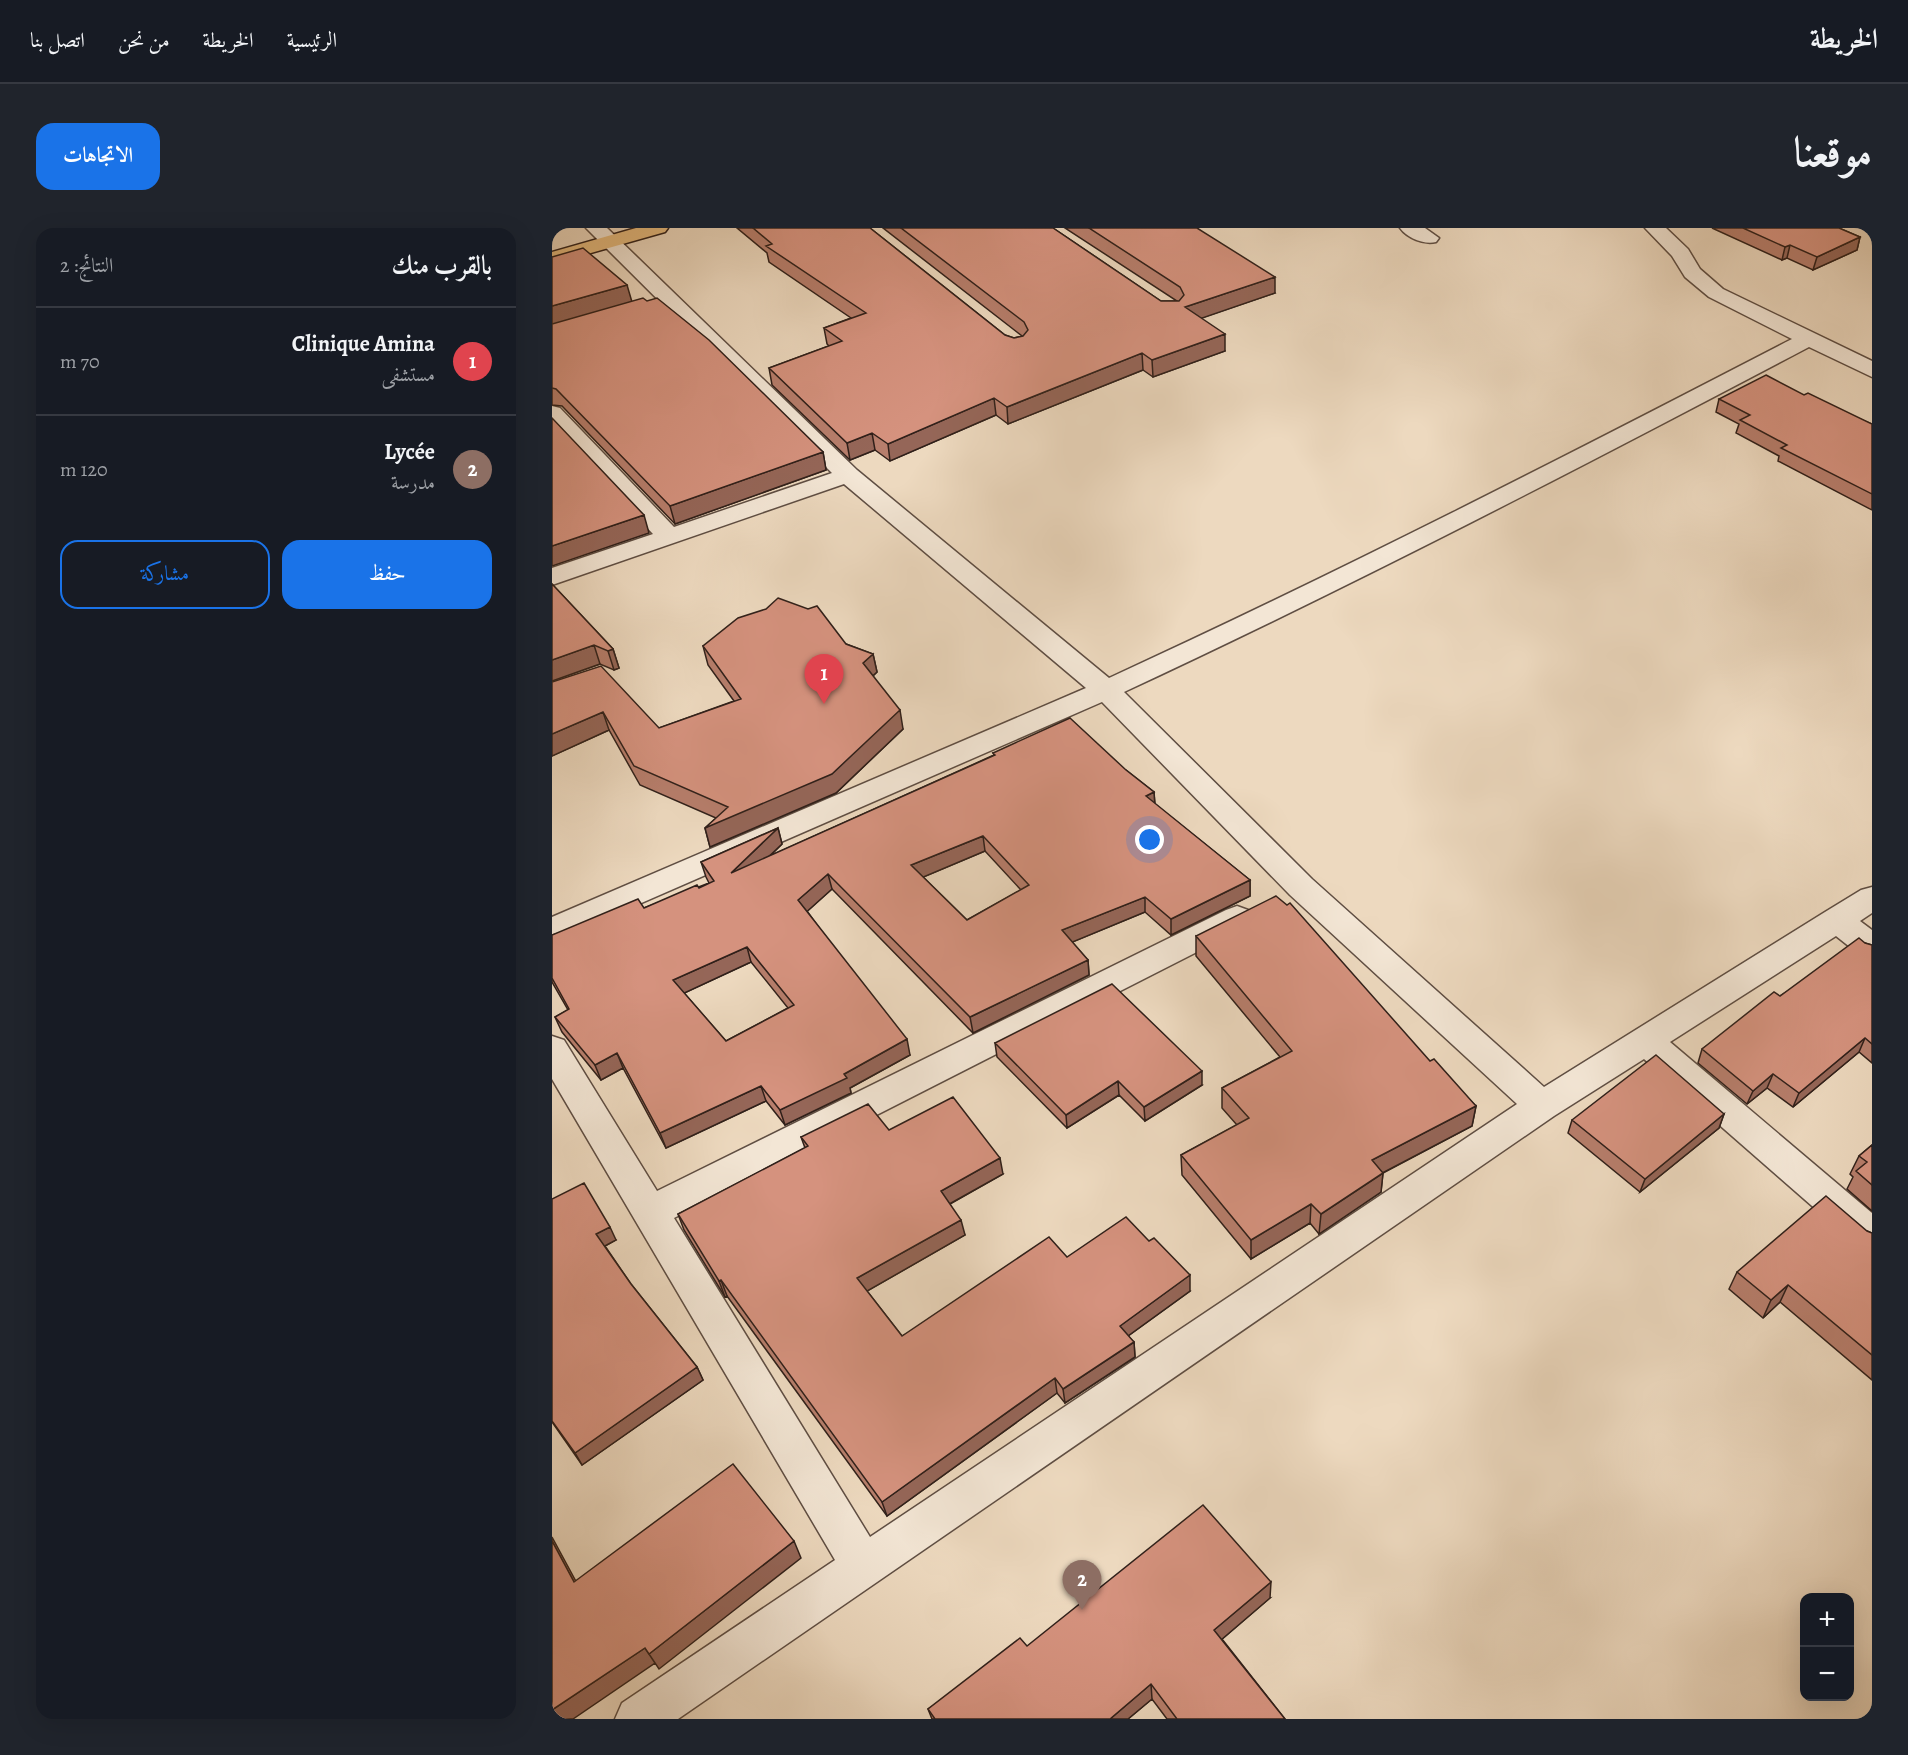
<!DOCTYPE html>
<html lang="ar">
<head>
<meta charset="utf-8">
<style>
  :root { --surface:#171b24; --page:#20242c; --text:#f1f3f6; --muted:#9ea1a6; --line:#363941; --accent:#1a73e8 }
  body { margin:0; font-family:Alegreya,Amiri,serif; background:var(--page); color:var(--text); direction:rtl }
  .controls { position:absolute; right:18px; bottom:18px; display:grid; overflow:hidden; border-radius:12px; box-shadow:0 6px 24px #0002 }
  .controls button { width:54px; height:54px; display:grid; place-items:center; padding:0; border:0; border-bottom:2px solid var(--line); background:var(--surface); color:var(--text); font:30px sans-serif }
  .you { position:absolute; left:598px; top:612px; width:21px; height:21px; margin:-15px; border:4px solid #fff; border-radius:50%; background:#1a73e8; box-shadow:0 0 0 9px #1a73e833 }
  .badge { display:grid; place-items:center; width:39px; height:39px; border-radius:50%; background:var(--accent); color:#fff; font-size:20px; font-weight:700 }
  .pin { position:absolute; translate:-50% -50px; filter:drop-shadow(0 2px 3px #0008) }
  .pin::after { content:''; position:absolute; top:32px; width:21px; height:18px; background:inherit; clip-path:polygon(0 0,100% 0,50% 100%) }
  .list { margin:0; padding:0; list-style:none }
  h2 { display:flex; justify-content:space-between; align-items:center; height:78px; margin:0; padding:0 24px; font-size:26px }
  h2 small { font-size:20px; font-weight:400; color:var(--muted) }
  .list li { display:grid; grid-template-columns:39px 1fr auto; gap:18px; align-items:center; box-sizing:border-box; height:108px; padding:0 24px; border-top:2px solid var(--line) }
  .list b { display:block; font-size:22px; white-space:nowrap }
  .list p { margin:0; font-size:20px; white-space:nowrap; color:var(--muted) }
  .list em { font-size:20px; font-style:normal; color:var(--muted) }
  .actions { display:flex; gap:12px; padding:18px 24px }
  .actions a { flex:1; padding:14px 0; border:2px solid var(--accent); border-radius:18px; text-align:center; font-size:21px; color:var(--accent) }
  .actions .main { background:var(--accent); color:#fff }
  .map { position:relative; flex:none; width:1320px; height:1491px; overflow:hidden; direction:ltr; border-radius:18px }
  header { display:flex; align-items:center; gap:36px; box-sizing:border-box; height:84px; padding:0 30px; background:var(--surface); border-bottom:2px solid var(--line) }
  header strong { font-size:28px }
  nav { display:flex; gap:33px; margin-inline-start:auto; font-size:21px }
  .intro { display:flex; align-items:center; justify-content:space-between; box-sizing:border-box; height:144px; padding:0 36px }
  h1 { margin:0; font-size:42px }
  .button { padding:15px 27px; border-radius:18px; background:var(--accent); color:#fff; font-size:21px; font-weight:700 }
  main { display:flex; gap:36px; padding:0 36px }
  aside { flex:1; background:var(--surface); border-radius:18px; box-shadow:0 6px 24px #0002 }
  .map>svg:first-child { display:block }
</style>
</head>
<body>
<header>
<strong>الخريطة</strong>
<nav><a>الرئيسية</a><a>الخريطة</a><a>من نحن</a><a>اتصل بنا</a></nav>
</header>
<div class="intro"><h1>موقعنا</h1><a class="button">الاتجاهات</a></div>
<main>
<div class="map">
<svg width="1320" height="1491" viewBox="0 0 1320 1491">
  <rect width="100%" height="100%" fill="#edd9bf"/>
  <filter id="stains"><feTurbulence type="fractalNoise" baseFrequency=".00333" numOctaves="4"/><feColorMatrix values="0 0 0 0 .2 0 0 0 0 .09 0 0 0 0 .02 0 0 0 .5 -.17"/></filter>
  <radialGradient id="worn" r=".72"><stop offset=".6" stop-color="#630" stop-opacity="0"/><stop offset="1" stop-color="#630" stop-opacity=".3"/></radialGradient>
  <g fill="none" stroke-linecap="round" stroke-linejoin="round">
    <!-- minor casing -->
    <g stroke="#5f4e43" stroke-width="3">
      <path id="minor" d="M34,0H55L305,242L557,450C788,344 1014,228 1240,111L1157,69L1133,49L1120,28L1093,0H1114L1136,21L1148,41L1171,61L1320,133V149L1257,119C1031,238 804,356 572,464L760,651L992,859L1273,684L1309,662L1320,659V685L1308,693L1320,702V731L1308,727L1284,708L1118,814L1320,985V1024L1307,1019L1092,831L1002,888L126,1491H63L70,1475L283,1332L0,851V808L12,812L105,963L674,682L685,678L696,682L701,690L696,698L122,990L318,1309L965,876L738,667L550,474L0,714V689L534,460L292,256L0,357V340L101,306L0,199V178L8,180L122,299L280,245Z
        M848,0H873L887,10L884,14C872,17 855,10 848,0Z"/>
    </g>
    <!-- primary casing -->
    <g stroke="#30201a" stroke-width="3">
      <path id="primary" d="M84,0H116L113,4L0,36V24Z"/>
    </g>
    <!-- minor -->
    <use href="#minor" fill="#f3e6d5" fill-rule="evenodd"/>
    <!-- primary -->
    <use href="#primary" fill="#e6bc80" fill-rule="evenodd"/>
  </g>
  <!-- wall -->
  <path fill="#b77e6c" stroke="#30201a" stroke-width="1.5" fill-rule="evenodd" d="M185,0H318L453,107L462,110L470,108L331,0H501L609,73H625L513,0H645L723,65L649,90L673,123L601,149L591,142L456,196L444,187L338,233L323,222L298,232L220,157L217,140L277,118L275,116L272,100L299,90L217,34L215,25Z
    M1160,0H1287L1308,9L1305,22L1261,42L1235,30L1230,32Z
    M0,29L80,74L271,224L274,242L123,296L10,178L0,177Z
    M1252,167L1320,196V282L1226,233L1227,228L1184,205L1187,196L1164,184L1167,171Z
    M0,356L61,421L67,440L62,442L48,436L0,453Z
    M294,416L321,426L325,444L321,448L351,501L284,565L158,619L153,600L164,590L88,557L57,502L0,528V454L107,500L182,473L156,437L151,418Z
    M441,525L574,542L602,564L603,576L698,652V668L619,707L593,684L520,714L536,732L537,747L421,805L280,661L255,683L358,827L298,860L299,865L233,897L214,873L114,920L71,840L49,852L10,804L3,789L16,782L0,754V707L92,680L157,655L154,649L149,634L226,600L230,616L218,628L442,527ZM433,623L469,662L415,692L371,649ZM199,734L236,780L174,813L132,765Z
    M644,708L878,833L924,878L920,898L831,945L829,964L767,1006L758,995L699,1031L630,947L629,927L685,897L670,880V860L728,829L644,728Z
    M1313,715L1320,717V835L1307,824L1241,879L1215,860L1195,876L1146,835L1150,821L1228,768Z
    M443,815L650,857L593,893L567,867L515,900L445,829Z
    M1172,886L1167,900L1088,964L1016,905L1020,892Z
    M337,902L451,946L398,976L413,1007L315,1063L350,1108L515,1029L638,1063L576,1108L582,1114L583,1129L513,1175L505,1165L335,1288L175,1068L173,1069L132,1002L126,986L253,920L249,909Z
    M1320,917V983L1295,961L1301,949L1298,946L1307,928Z
    M0,971L64,1012L53,1018L79,1056L145,1139L151,1152L30,1237L0,1194Z
    M1315,1003L1320,1005V1152L1228,1074L1211,1090L1177,1061L1185,1044Z
    M718,1370L670,1411L733,1491H615L600,1471L576,1491H380L376,1481L475,1418Z"/>
  <!-- shaded-wall -->
  <path fill="#956658" stroke="#30201a" stroke-width="1.5" d="M1308,9L1305,22L1261,42L1265,29Z
    M1238,17L1235,30L1230,32L1233,19Z
    M723,49V65L633,96V79Z
    M75,57L80,74L0,97V78Z
    M673,106V123L601,149L600,132Z
    M590,125L591,142L456,196L455,179Z
    M442,170L444,187L338,233L336,216Z
    M320,205L323,222L298,232L295,215Z
    M271,224L274,242L123,296L118,278Z
    M92,287L97,305L0,338V318Z
    M42,417L48,436L0,453V432Z
    M61,421L67,440L62,442L56,423Z
    M321,426L325,444L314,454L311,435Z
    M348,482L351,501L284,565L158,619L153,600Z
    M51,484L57,502L0,528V506Z
    M602,564L603,580L594,568Z
    M226,600L230,616L183,661L179,645Z
    M431,608L433,623L362,653L359,637Z
    M276,646L280,661L250,688L246,672Z
    M698,652V668L619,707V691Z
    M593,669V684L511,718L510,702Z
    M195,719L199,734L126,768L121,752Z
    M536,732L537,747L421,805L418,789Z
    M1313,810L1307,824L1241,879L1247,865Z
    M355,811L358,827L298,860L299,865L233,897L228,882Z
    M65,825L71,840L49,852L43,837Z
    M650,843V857L593,893L592,879Z
    M1221,846L1215,860L1195,876L1201,863Z
    M566,853L567,867L515,900L514,887Z
    M209,858L214,873L114,920L108,905Z
    M924,878L920,898L817,952L820,932Z
    M1172,886L1167,900L1088,964L1093,951Z
    M448,930L451,946L392,979L389,963Z
    M831,945L829,964L767,1006L769,986Z
    M759,976L758,995L699,1031V1012Z
    M409,992L413,1007L310,1066L305,1050Z
    M58,999L64,1012L51,1019L44,1006Z
    M638,1047V1063L569,1113L568,1098Z
    M169,1052L175,1068L173,1069L167,1053Z
    M1236,1057L1228,1074L1211,1090L1219,1072Z
    M582,1114L583,1129L513,1175L511,1161Z
    M145,1139L151,1152L30,1237L23,1225Z
    M503,1150L505,1165L335,1288L330,1274Z
    M0,1309L33,1370L22,1354L0,1313Z
    M242,1313L249,1330L107,1441L97,1426Z
    M719,1354L718,1370L662,1418V1402Z
    M93,1420L103,1435L21,1491H0V1482Z
    M599,1456L600,1471L576,1491H558Z"/>
  <!-- building -->
  <path fill="#d5927e" stroke="#30201a" stroke-width="1.5" fill-rule="evenodd" d="M201,0H318L453,107L462,110L471,108L476,102L472,94L349,0H501L609,73H627L632,67L628,59L537,0H645L723,49L633,79L673,106L600,132L590,125L455,179L442,170L336,216L320,205L295,215L217,140L290,113L272,100L314,85L214,18L220,16Z
    M1191,0H1287L1308,9L1265,29L1238,17L1233,19Z
    M31,20L75,57L0,78V29Z
    M91,70L95,73L105,70L157,112L271,224L118,278L4,161L0,160V96Z
    M1214,147L1252,167L1256,165L1320,196V266L1229,220L1235,217L1188,192L1198,187L1167,171Z
    M0,190L92,287L0,318Z
    M0,356L61,421L56,423L42,417L0,432Z
    M226,370L256,381L265,378L294,416L321,426L311,435L348,482L280,546L153,600L176,579L82,538L51,484L0,506V454L49,438L107,500L189,471L151,418L186,390L214,381Z
    M518,490L574,542L602,564L594,568L698,652L619,691L593,669L510,702L536,732L418,789L276,646L246,672L355,811L292,846L295,850L228,882L209,858L108,905L65,825L43,837L3,789L17,781L0,750V707L86,671L92,680L145,657L147,660L162,653L149,634L226,600L179,645L443,527L441,525ZM431,608L477,657L415,692L359,637ZM195,719L242,777L174,813L121,752Z
    M724,668L735,677L738,675L878,833L882,831L924,878L820,932L831,945L769,986L759,976L699,1012L629,927L697,890L670,860L740,823L644,708Z
    M1307,710L1313,715L1320,717V816L1313,810L1247,865L1221,846L1201,863L1150,821L1222,764L1228,768Z
    M560,756L650,843L592,879L566,853L514,887L443,815Z
    M1104,827L1172,886L1093,951L1020,892Z
    M401,869L448,930L389,963L409,992L305,1050L350,1108L497,1009L515,1029L574,989L597,1013L602,1010L638,1047L568,1098L582,1114L511,1161L503,1150L330,1274L169,1052L167,1053L126,986L256,918L249,909L316,876L337,902Z
    M1320,917V957L1304,943L1315,934L1307,928Z
    M32,955L58,999L44,1006L79,1056L145,1139L23,1225L0,1193V971Z
    M1274,968L1315,1003L1320,1005V1127L1236,1057L1219,1072L1185,1044Z
    M181,1236L242,1313L97,1426L93,1420L0,1482V1313L22,1354Z
    M651,1277L719,1354L662,1402L733,1491H625L599,1456L558,1491H383L376,1481L468,1410L475,1418Z"/>
  <rect width="100%" height="100%" filter="url(#stains)"/>
  <rect width="100%" height="100%" fill="url(#worn)"/>
</svg>
<div class="controls">
<button>+</button>
<button>−</button>
</div>
<div class="you"></div>
<div class="pin badge" style="left:272px;top:476px;background:#e0444e">1</div>
<div class="pin badge" style="left:530px;top:1382px;background:#8d6e63">2</div>
</div>
<aside>
<h2>بالقرب منك<small>النتائج: 2</small></h2>
<ul class="list">
<li><span class="badge" style="background:#e0444e">1</span><div><b>Clinique Amina</b><p>مستشفى</p></div><em>70 m</em></li>
<li><span class="badge" style="background:#8d6e63">2</span><div><b>Lycée</b><p>مدرسة</p></div><em>120 m</em></li>
</ul>
<div class="actions"><a class="main">حفظ</a><a>مشاركة</a></div>
</aside>
</main>
</body>
</html>
